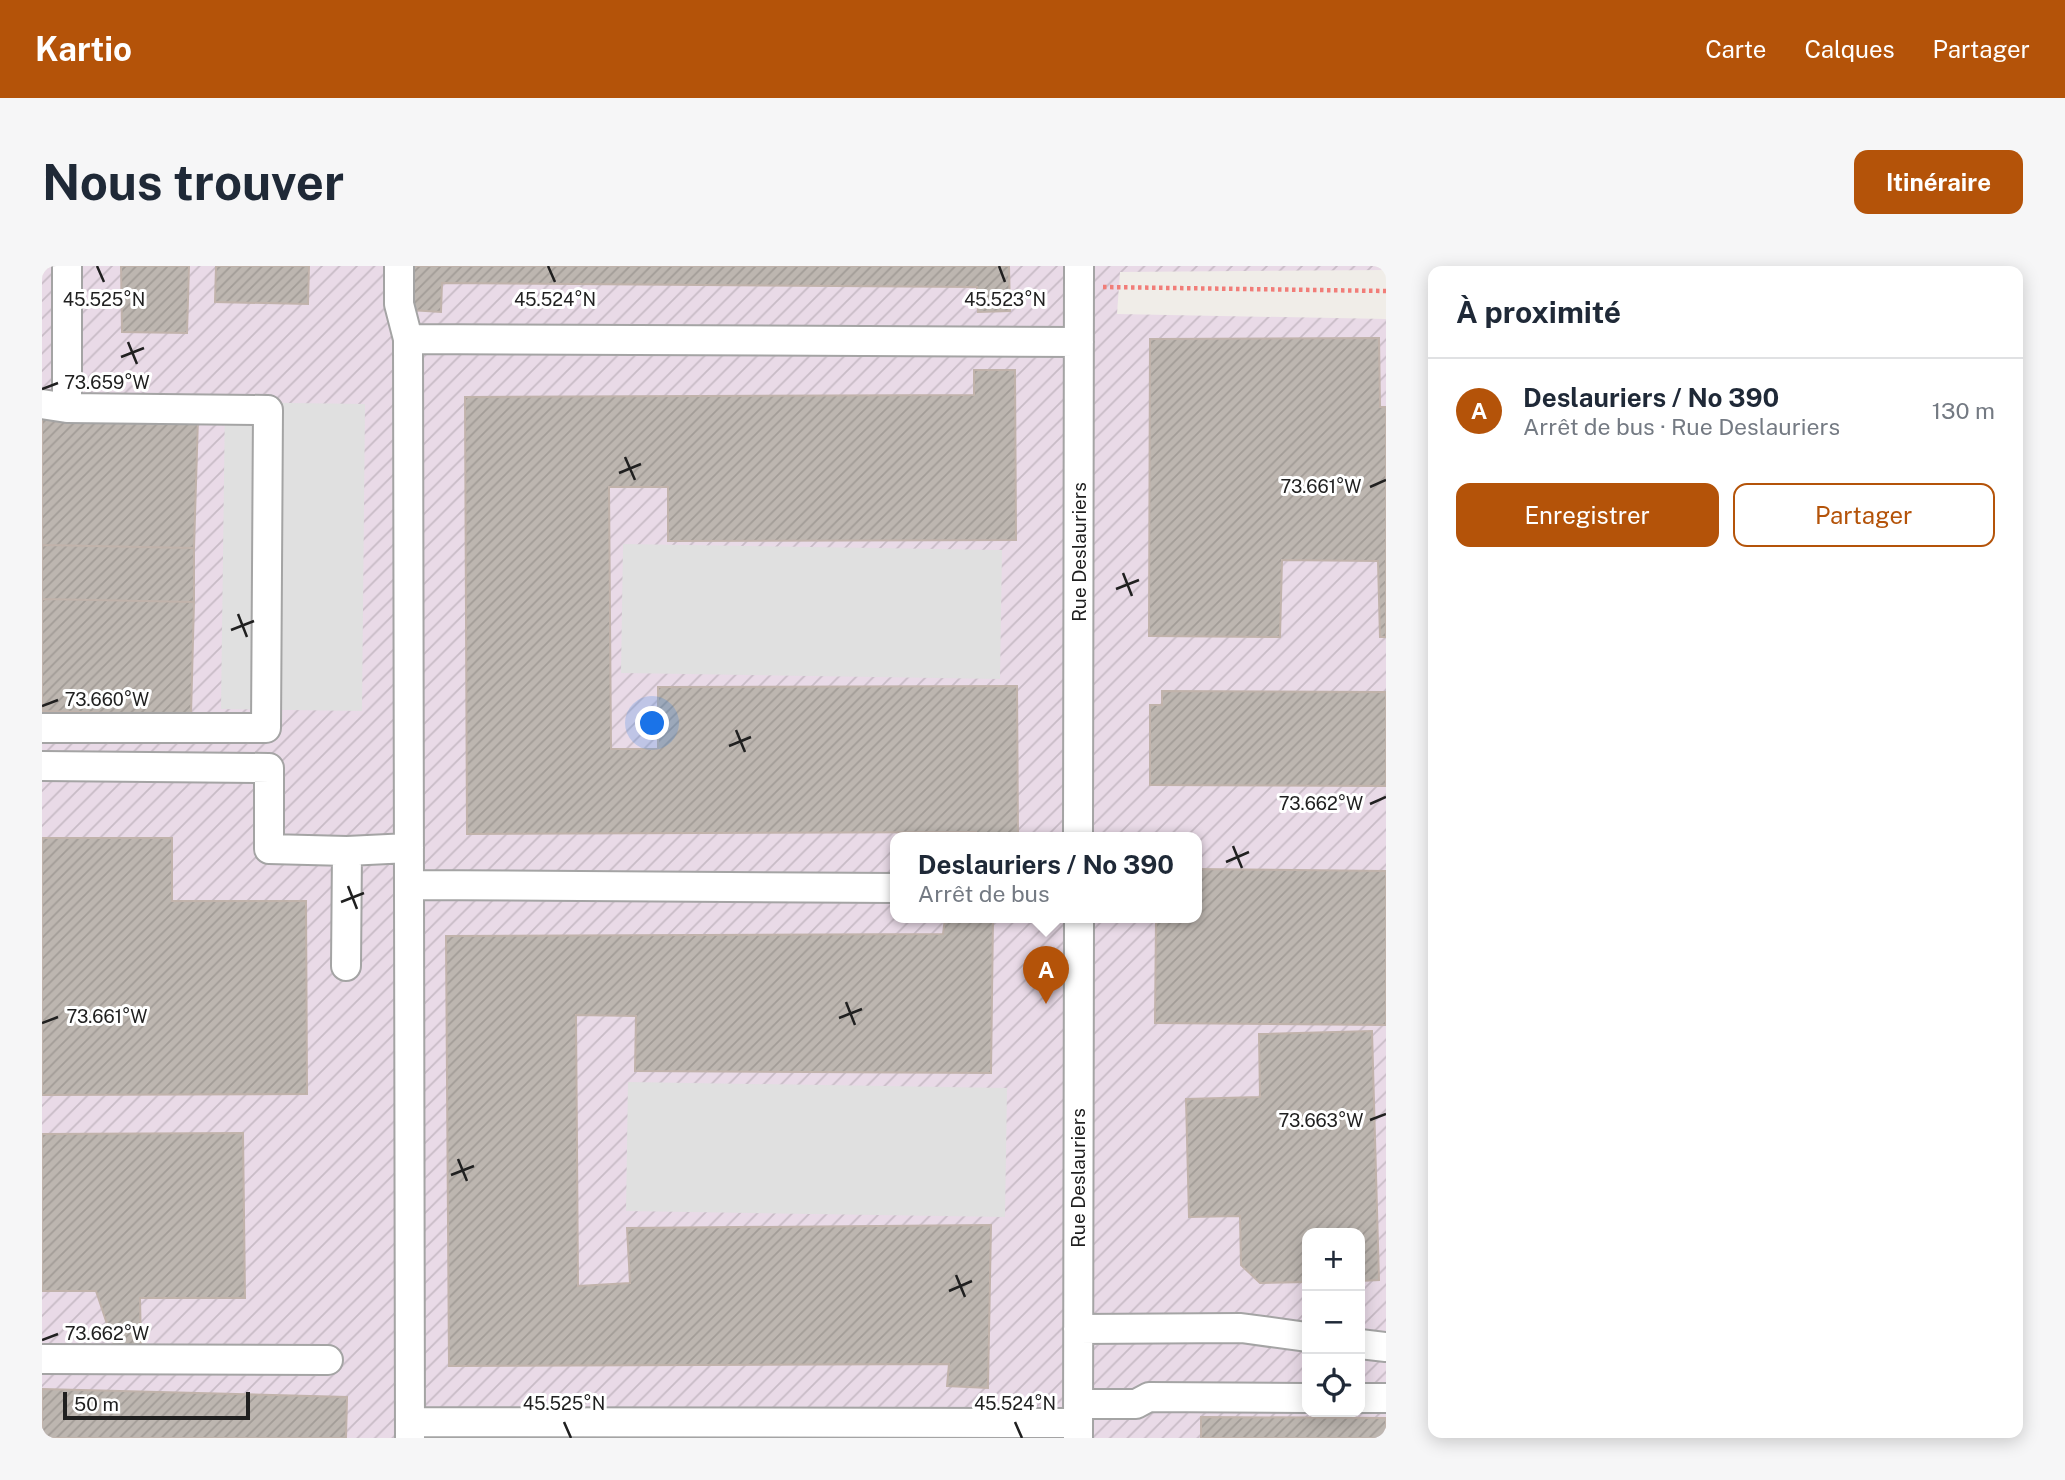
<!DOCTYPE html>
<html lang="fr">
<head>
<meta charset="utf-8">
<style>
  :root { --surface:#fff; --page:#f6f6f7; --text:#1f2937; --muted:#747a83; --line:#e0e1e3; --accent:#b45309 }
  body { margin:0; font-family:"Public Sans",sans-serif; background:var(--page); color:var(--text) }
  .controls { position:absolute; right:21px; bottom:21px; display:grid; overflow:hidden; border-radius:14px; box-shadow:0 4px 18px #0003 }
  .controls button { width:63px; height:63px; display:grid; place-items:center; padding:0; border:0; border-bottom:2px solid var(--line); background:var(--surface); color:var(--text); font:35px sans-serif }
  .scale { position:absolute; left:21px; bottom:18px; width:187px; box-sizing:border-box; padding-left:7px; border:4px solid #202020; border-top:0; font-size:19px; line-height:24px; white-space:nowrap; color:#202020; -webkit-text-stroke:5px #fff; paint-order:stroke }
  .you { position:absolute; left:611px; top:458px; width:24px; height:24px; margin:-18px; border:5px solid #fff; border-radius:50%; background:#1a73e8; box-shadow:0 0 0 10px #1a73e833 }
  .badge { display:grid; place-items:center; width:46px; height:46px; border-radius:50%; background:var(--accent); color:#fff; font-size:23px; font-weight:700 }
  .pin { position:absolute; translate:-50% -58px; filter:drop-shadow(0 2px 4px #0008) }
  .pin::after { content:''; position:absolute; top:37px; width:24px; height:21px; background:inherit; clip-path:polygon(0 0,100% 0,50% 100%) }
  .popup { position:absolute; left:848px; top:566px; width:312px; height:91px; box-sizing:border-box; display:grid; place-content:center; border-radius:14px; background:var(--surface); filter:drop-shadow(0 2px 5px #0005); font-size:23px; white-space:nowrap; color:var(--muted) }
  .popup b { font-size:26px; color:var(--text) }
  .popup::after { content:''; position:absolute; left:50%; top:100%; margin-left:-14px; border:14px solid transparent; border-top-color:var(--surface) }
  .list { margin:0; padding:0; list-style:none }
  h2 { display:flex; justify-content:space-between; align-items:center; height:91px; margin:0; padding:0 28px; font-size:30px }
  h2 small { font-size:23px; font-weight:400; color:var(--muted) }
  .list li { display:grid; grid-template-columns:46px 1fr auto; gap:21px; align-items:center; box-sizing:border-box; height:105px; padding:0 28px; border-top:2px solid var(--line) }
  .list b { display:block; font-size:26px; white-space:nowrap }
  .list p { margin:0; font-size:23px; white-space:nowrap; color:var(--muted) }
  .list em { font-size:23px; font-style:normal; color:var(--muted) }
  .actions { display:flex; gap:14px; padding:21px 28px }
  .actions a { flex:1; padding:16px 0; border:2px solid var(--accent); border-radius:14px; text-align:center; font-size:24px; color:var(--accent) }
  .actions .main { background:var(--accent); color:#fff }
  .icon { flex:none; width:38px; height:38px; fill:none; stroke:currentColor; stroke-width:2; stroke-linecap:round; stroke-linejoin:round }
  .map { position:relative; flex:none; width:1344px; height:1172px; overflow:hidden; border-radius:14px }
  header { display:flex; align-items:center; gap:42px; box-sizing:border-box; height:98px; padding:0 35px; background:var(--accent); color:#fff }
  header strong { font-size:33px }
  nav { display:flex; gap:38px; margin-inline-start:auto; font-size:24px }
  .intro { display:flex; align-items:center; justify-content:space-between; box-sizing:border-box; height:168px; padding:0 42px }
  h1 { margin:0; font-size:49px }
  .button { padding:18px 32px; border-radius:14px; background:var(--accent); color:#fff; font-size:24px; font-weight:700 }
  main { display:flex; gap:42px; padding:0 42px }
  aside { flex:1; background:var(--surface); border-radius:14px; box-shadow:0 4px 18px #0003 }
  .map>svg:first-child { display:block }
</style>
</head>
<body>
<header>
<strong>Kartio</strong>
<nav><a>Carte</a><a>Calques</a><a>Partager</a></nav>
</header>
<div class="intro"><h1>Nous trouver</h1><a class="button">Itinéraire</a></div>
<main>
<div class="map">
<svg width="1344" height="1172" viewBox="0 0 1344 1172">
  <defs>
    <pattern id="industrial-furrows" width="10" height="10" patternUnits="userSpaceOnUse" patternTransform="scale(1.75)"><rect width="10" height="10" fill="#e9dae7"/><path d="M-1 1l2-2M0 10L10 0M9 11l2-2" fill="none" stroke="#c8bbc6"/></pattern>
    <pattern id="building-hatch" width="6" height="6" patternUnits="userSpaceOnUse" patternTransform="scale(1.75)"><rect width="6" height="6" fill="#bdb6b0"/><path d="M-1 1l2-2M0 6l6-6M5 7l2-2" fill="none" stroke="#a29c97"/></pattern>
  </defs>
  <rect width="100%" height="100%" fill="#f0ede8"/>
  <!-- industrial -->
  <path fill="url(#industrial-furrows)" fill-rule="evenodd" d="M0,0H1344V4L1078,6L1075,48L1344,53V1172H0ZM853,572H1154V652H853ZM1265,967H1318V1146H1265Z"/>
  <!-- parking -->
  <path fill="#e0e0e0" d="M183,136L323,138L320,445L179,443Z
    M581,278L960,284L958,413L579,407Z
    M586,816L965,822L963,951L584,945Z"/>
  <!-- building -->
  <path fill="url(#building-hatch)" stroke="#c1b3ab" stroke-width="2" d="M79,0H147L145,67L80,66Z
    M174,0H267L266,38L173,36Z
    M368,0H967L968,45L936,46L935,21L400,17L399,46L368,44Z
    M1337,72L1338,141H1344V371H1338L1336,295L1240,294L1238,371L1107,370L1108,73Z
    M932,104H973L974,274L626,275V221H567L569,483H616V421L975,420L976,572H934V566L425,568L423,131L932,129Z
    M0,150L156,152L152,282L0,279Z
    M0,279L152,282V336L0,333Z
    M0,333L152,336L149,449L0,445Z
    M1120,425L1344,426V520L1108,519V439H1120Z
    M0,572H130V635H264L265,828L0,829Z
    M1154,603L1344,605V759L1113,757L1114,652H1154Z
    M903,652H951L949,807L593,805L594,750L534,749L536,1020L588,1017L585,962L949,959L946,1122L905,1120L907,1098L407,1100L404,670L901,668Z
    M1330,765L1337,1014L1318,1015V967H1265V1016L1218,1017L1199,999L1198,950L1147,951L1144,833L1218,831L1217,768Z
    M201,867L203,1032H98L99,1079H72L54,1025H0V868Z
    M0,1123L305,1131L304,1172H0Z
    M1159,1151L1344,1152V1172H1159Z"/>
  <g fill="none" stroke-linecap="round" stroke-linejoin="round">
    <!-- minor casing -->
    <g stroke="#a4a4a4" stroke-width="32">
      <path id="minor" d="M357,0V38L366,73L368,1172
        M366,73L1037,76
        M0,138L25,142L226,144L224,462H0
        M25,142V0
        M0,500L227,502V583L305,585L304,700
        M1036,572L1037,0
        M305,585L367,582
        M367,619L853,622
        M1036,1063L1199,1062L1265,1071
        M1318,1078L1344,1081
        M0,1093L286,1094
        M1318,1132H1344
        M1036,1138H1094L1107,1131L1265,1132
        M368,1156L1036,1157
        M1036,1172L1037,652"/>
    </g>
    <!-- path -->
    <path stroke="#f17d78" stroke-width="4.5" stroke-dasharray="3.5 3.5" stroke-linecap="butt" d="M1061,21L1344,25"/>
    <!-- minor -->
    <use href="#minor" stroke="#fff" stroke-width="28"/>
  </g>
  <!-- ticks -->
  <path fill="none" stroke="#202020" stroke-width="2.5" d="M55,0L62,16M506,0L513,16M957,0L963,16M86,76L95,98M79,91L102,82M0,123L16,117M583,191L593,214M577,207L599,198M1328,221L1344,214M1081,307L1090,330M1074,323L1097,314M196,348L205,371M189,364L212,355M0,440L16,434M694,464L703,486M687,480L709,471M1328,538L1344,531M1191,580L1200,602M1184,596L1207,586M306,620L315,643M299,636L322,627M804,736L813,759M797,752L820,743M0,757L16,751M1328,854L1344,848M416,893L425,915M409,909L432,900M914,1009L923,1031M907,1025L930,1015M0,1074L16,1068M522,1156L529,1172M973,1156L980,1172"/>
  <g text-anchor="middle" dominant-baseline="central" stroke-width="6" stroke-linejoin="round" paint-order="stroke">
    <!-- street labels -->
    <g font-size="19" fill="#202020" stroke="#fff">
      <text transform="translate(1037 286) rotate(-90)">Rue Deslauriers</text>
      <text transform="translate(1036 912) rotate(-90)">Rue Deslauriers</text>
    </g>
  </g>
  <g font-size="18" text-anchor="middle" fill="#202020" stroke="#fff" stroke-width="6" stroke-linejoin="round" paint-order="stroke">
    <text x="62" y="40">45.525°N</text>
    <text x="513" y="40">45.524°N</text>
    <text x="963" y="40">45.523°N</text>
    <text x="65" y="123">73.659°W</text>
    <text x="1279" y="227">73.661°W</text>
    <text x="65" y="440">73.660°W</text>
    <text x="1279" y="544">73.662°W</text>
    <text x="65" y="757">73.661°W</text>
    <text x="1279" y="861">73.663°W</text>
    <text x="65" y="1074">73.662°W</text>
    <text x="522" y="1144">45.525°N</text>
    <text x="973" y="1144">45.524°N</text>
  </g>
</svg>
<div class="controls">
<button>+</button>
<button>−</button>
<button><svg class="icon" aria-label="locate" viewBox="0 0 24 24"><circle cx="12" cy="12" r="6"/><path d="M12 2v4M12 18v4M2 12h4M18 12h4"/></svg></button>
</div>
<div class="scale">50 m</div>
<div class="you"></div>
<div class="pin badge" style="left:1004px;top:738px">A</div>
<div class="popup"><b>Deslauriers / No 390</b>Arrêt de bus</div>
</div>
<aside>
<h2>À proximité<small></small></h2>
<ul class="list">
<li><span class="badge">A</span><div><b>Deslauriers / No 390</b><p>Arrêt de bus · Rue Deslauriers</p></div><em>130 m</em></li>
</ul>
<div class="actions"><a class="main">Enregistrer</a><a>Partager</a></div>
</aside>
</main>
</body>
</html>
